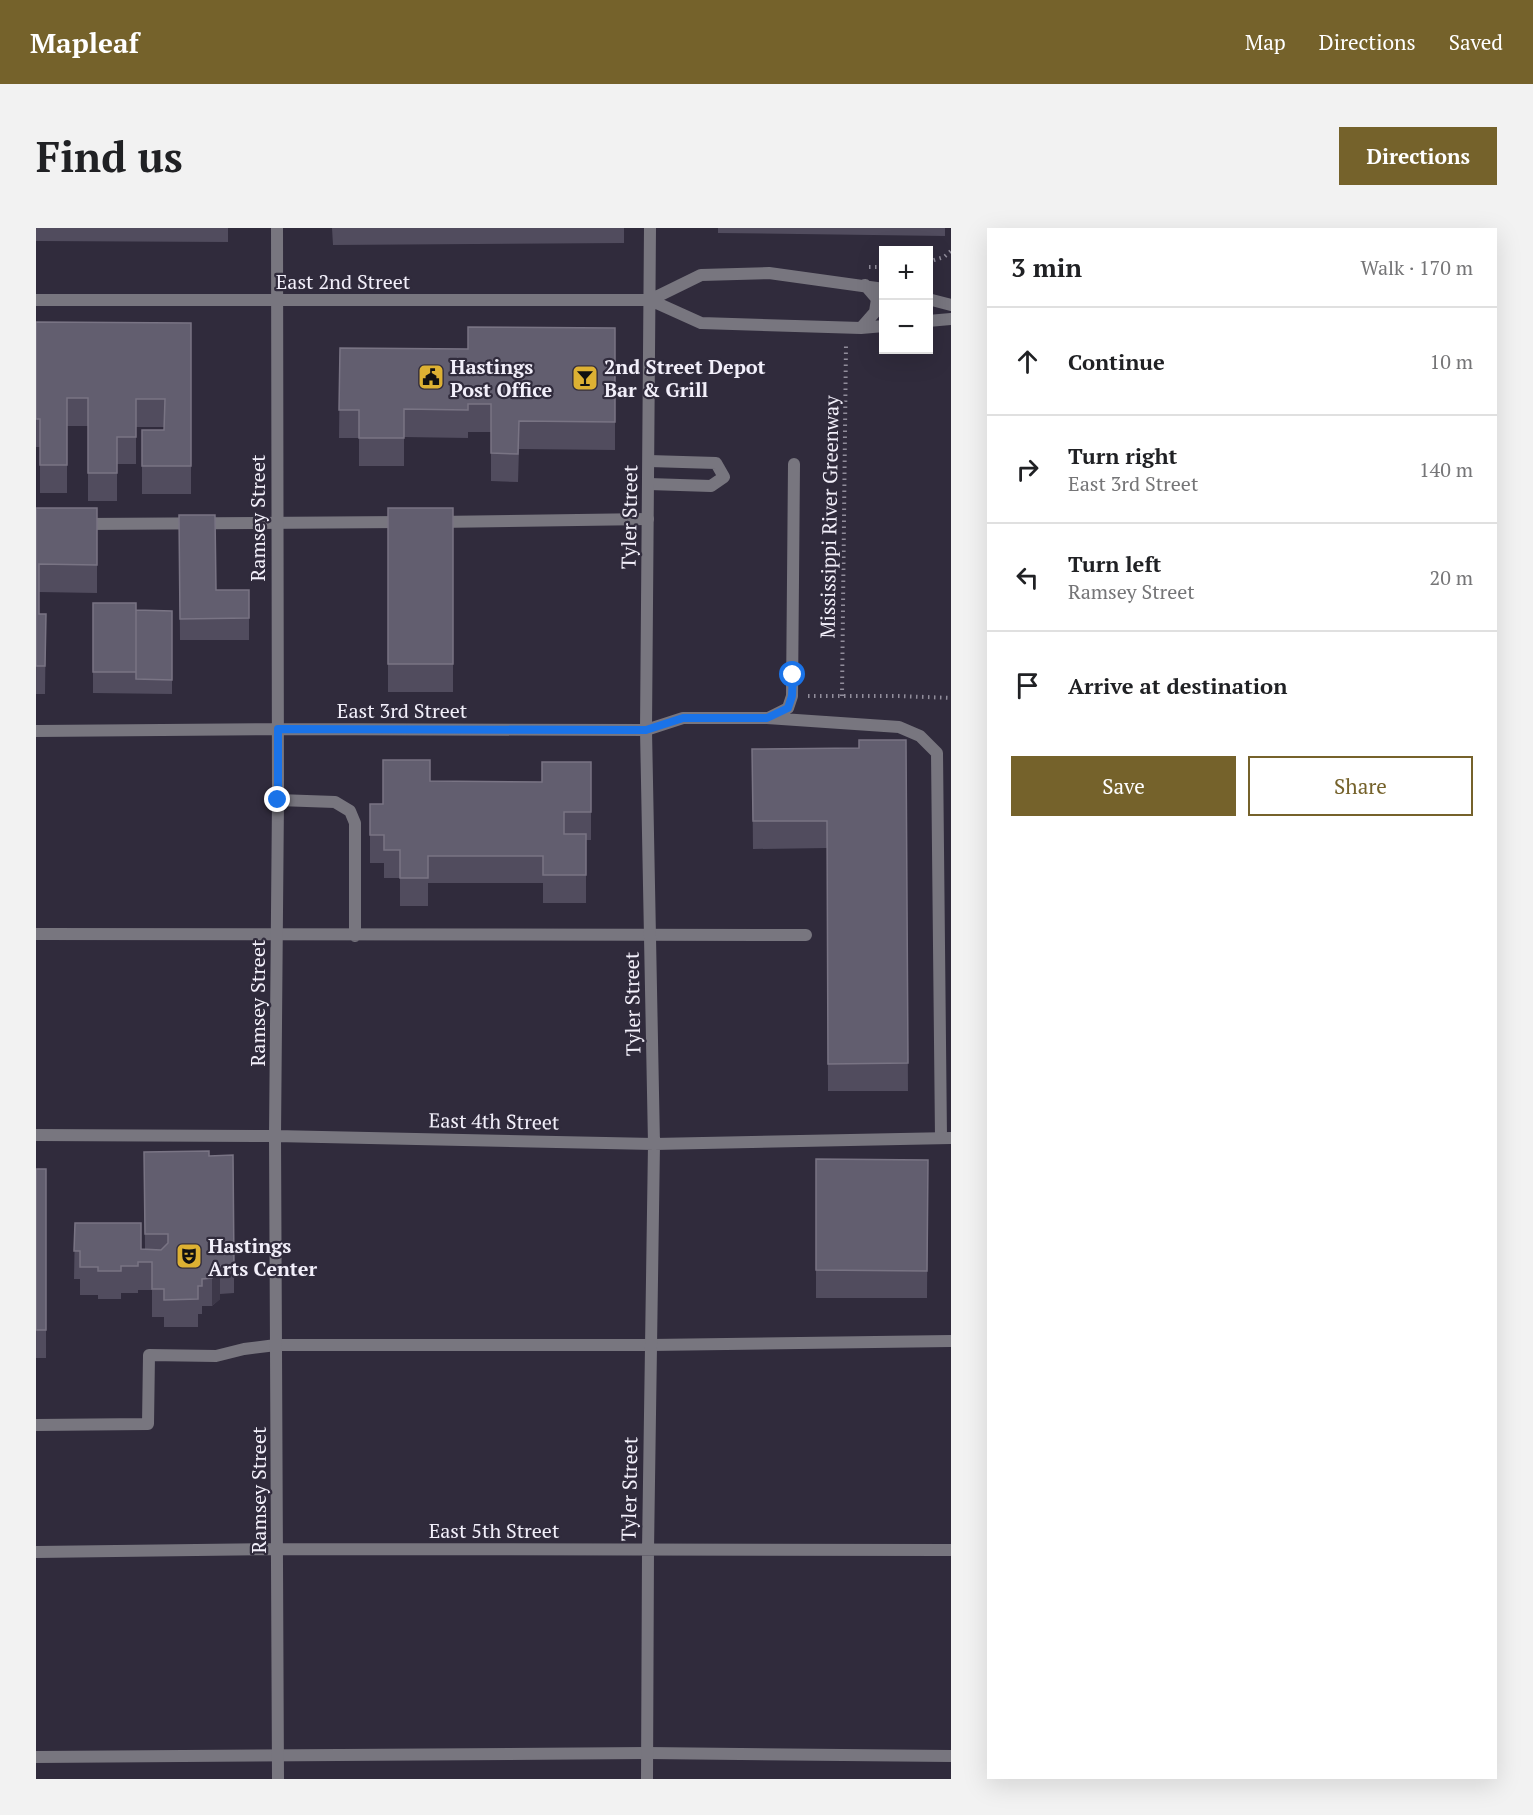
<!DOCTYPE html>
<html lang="en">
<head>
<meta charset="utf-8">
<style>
  :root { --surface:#fff; --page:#f2f2f2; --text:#202124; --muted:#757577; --line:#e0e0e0; --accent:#75622b }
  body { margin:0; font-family:"PT Serif",serif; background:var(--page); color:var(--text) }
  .controls { position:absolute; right:18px; top:18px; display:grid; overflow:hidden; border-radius:0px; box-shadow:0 6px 24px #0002 }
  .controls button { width:54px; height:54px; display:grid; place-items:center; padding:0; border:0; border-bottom:2px solid var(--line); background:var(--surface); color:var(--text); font:30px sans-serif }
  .stop { position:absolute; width:18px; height:18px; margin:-14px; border:4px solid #1a73e8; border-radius:50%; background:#fff }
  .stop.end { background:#1a73e8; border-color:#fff; box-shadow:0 2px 6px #0008 }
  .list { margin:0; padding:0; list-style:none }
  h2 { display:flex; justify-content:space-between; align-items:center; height:78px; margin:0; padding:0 24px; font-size:26px }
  h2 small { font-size:20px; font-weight:400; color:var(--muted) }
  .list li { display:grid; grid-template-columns:39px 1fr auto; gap:18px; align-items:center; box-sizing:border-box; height:108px; padding:0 24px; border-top:2px solid var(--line) }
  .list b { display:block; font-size:22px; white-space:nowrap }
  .list p { margin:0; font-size:20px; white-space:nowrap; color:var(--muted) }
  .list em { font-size:20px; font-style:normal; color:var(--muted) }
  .actions { display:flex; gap:12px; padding:18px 24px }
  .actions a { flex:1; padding:14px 0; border:2px solid var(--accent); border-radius:0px; text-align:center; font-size:21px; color:var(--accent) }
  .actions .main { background:var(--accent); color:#fff }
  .icon { flex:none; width:33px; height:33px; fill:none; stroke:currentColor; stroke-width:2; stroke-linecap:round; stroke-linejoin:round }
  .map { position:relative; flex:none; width:915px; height:1551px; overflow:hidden; border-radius:0px }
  header { display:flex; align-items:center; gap:36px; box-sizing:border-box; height:84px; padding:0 30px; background:var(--accent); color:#fff }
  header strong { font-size:28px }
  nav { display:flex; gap:33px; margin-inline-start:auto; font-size:21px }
  .intro { display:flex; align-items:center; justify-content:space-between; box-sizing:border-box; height:144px; padding:0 36px }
  h1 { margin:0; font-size:42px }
  .button { padding:15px 27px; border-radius:0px; background:var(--accent); color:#fff; font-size:21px; font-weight:700 }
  main { display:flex; gap:36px; padding:0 36px }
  aside { flex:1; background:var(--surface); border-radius:0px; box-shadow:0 6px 24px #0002 }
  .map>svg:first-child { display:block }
</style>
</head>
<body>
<header>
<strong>Mapleaf</strong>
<nav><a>Map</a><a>Directions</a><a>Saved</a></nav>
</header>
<div class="intro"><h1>Find us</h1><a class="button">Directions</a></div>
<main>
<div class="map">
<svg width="915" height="1551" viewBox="0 0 915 1551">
  <rect width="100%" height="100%" fill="#302b3c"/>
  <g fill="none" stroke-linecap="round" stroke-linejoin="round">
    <!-- path -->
    <path stroke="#918d9b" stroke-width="4" stroke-dasharray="1.5 4.5" stroke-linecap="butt" d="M892,34L908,29L915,23
      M833,39H848
      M772,468H864L915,470
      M806,468L810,115"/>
    <!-- service -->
    <path stroke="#78767f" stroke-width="12" d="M613,256L675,258L688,249L680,235L613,233
      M401,294L612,291
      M47,296L368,294
      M731,490L863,499L884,508L901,525L905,910
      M732,490L752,480L756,468L758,236
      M242,572L299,574L314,583L319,595V708
      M0,706L770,707
      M0,1197L112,1196L113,1127L180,1128L208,1121L240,1117H615L915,1113
      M0,1529L611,1525L915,1528"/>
    <!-- minor -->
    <path stroke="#78767f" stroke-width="12" d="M241,0L242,572L239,908L242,1551
      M892,71L915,77
      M0,72H614L665,95L825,100L848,98
      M614,72L665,47L733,45L848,61
      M892,93L915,91
      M825,100L839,84L841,71L829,57
      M0,503L242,501L610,502L647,490H731
      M0,907L239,908L618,916L915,910
      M0,1324L242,1321L915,1322
      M611,1551L612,1322L618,916L610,502L614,0"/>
  </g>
  <!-- wall -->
  <path fill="#514c5e" d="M0,0H192V14L0,13Z
    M296,0H588V15L297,17Z
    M682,0H909V8L682,5Z
    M0,94L155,95V266H106V202H128V199H100V236H81V273H52V198H31V265H4V219H0Z
    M579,100V222L483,221L482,254L455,253V204H432V210L368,209V238H323V210H303L304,120L432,121Z
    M0,280H61V365L3,364V386H10L9,466H0Z
    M352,280H417V464H352Z
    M143,287L180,362H213V412H144Z
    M57,375L100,382L136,383V466L57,465Z
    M870,512L872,863H792L791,620L717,621L716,521L823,520Z
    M555,534V612H550V675H507V655H392V678H364V650H348V635H334V576H347L394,553L506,554Z
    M108,924L173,928L198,1038V1065L184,1066V1071L176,1078H166V1086H162V1099H128V1089H116V1062H102V1065H85V1071H62V1067H44V1051H38L39,995L105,1021H109Z
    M780,931L892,932L891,1070H780Z
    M0,941H10V1130H0Z"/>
  <!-- shaded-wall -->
  <path fill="#3d3849" d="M184,1043V1071L176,1078V1050Z"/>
  <!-- building -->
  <path fill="#625e6f" stroke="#797484" stroke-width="1.5" d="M0,94L155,95V238H106V202H128L129,171H100V209H81V245H52V170H31V237H4V191H0Z
    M432,99L579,100V194L483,193L482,226L455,225V176H432V182L368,181V210H323V182H303L304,120L432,121Z
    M0,280H61V337L3,336V386H10L9,438H0Z
    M352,280H417V436H352Z
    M143,287H179L180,362H213V390L144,391Z
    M57,375H100V444H57Z
    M100,382L136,383V452L100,451Z
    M823,512H870L872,835L792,836L791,593H717L716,521L823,520Z
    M347,532H394V553L506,554V534H555V584H528V606H550V647H507V628H392V650H364V622H348V607H334V576H347Z
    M173,923V928L197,927L198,1038H184V1043L176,1050L166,1051V1058H162V1071L128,1072V1061H116V1034H102V1038H85V1043H62V1039H44V1023H38L39,995H105V1021L125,1022L132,1015V1006H109L108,924Z
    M780,931L892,932L891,1043L780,1042Z
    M0,941H10V1102H0Z"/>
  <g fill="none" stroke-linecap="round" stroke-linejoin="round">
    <!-- route -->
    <path stroke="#1a73e8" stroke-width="8" d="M242,572V501L610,502L647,490H731L752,480L756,468L757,447"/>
  </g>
  <!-- icons -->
  <defs>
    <g id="civic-square" transform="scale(1.35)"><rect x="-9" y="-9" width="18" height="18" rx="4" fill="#ddb133" stroke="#302b3c"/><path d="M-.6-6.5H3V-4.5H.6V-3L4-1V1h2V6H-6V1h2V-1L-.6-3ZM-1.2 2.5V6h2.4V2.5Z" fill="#111"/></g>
    <g id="bar-square" transform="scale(1.35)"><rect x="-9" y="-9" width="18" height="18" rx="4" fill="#ddb133" stroke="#302b3c"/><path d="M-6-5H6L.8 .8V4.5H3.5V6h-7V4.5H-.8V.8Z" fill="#111"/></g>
    <g id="theatre-square" transform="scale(1.35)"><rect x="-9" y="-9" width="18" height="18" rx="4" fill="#ddb133" stroke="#302b3c"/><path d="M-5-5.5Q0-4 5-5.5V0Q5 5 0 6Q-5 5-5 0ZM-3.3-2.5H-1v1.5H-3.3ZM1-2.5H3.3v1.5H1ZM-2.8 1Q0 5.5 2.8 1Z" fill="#111"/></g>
  </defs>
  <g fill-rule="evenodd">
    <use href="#civic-square" x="395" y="149"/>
    <use href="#bar-square" x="549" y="150"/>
    <use href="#theatre-square" x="153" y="1028"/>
  </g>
  <g text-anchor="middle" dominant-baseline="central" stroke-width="4.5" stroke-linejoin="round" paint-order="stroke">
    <!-- street labels -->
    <g font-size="20" fill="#f2effa" stroke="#302b3c">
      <text x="307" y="53">East 2nd Street</text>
      <text transform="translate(593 289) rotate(-89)">Tyler Street</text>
      <text transform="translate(793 289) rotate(-89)">Mississippi River Greenway</text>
      <text transform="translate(221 290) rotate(-90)">Ramsey Street</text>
      <text x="366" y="482">East 3rd Street</text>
      <text transform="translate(221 775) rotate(-90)">Ramsey Street</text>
      <text transform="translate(596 776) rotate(-91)">Tyler Street</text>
      <text transform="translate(458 893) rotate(1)">East 4th Street</text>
      <text transform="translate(593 1261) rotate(-89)">Tyler Street</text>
      <text transform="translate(222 1262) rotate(-90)">Ramsey Street</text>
      <text x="458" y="1302">East 5th Street</text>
    </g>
    <!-- poi labels -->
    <g font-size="20" font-weight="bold" fill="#f2effa" stroke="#302b3c" text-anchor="start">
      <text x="414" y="138">Hastings<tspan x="414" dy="23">Post Office</tspan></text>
      <text x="568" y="138">2nd Street Depot<tspan x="568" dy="23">Bar &amp; Grill</tspan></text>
      <text x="172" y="1017">Hastings<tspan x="172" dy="23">Arts Center</tspan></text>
    </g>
  </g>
</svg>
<div class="controls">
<button>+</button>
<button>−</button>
</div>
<div class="stop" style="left:757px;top:447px"></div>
<div class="stop end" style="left:242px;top:572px"></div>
</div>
<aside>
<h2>3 min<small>Walk · 170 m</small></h2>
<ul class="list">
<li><svg class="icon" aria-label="ahead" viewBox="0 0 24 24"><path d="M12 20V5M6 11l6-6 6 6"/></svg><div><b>Continue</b></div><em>10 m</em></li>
<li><svg class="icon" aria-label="right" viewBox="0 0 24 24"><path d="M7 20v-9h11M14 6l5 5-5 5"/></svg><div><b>Turn right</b><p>East 3rd Street</p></div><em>140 m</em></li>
<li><svg class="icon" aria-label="left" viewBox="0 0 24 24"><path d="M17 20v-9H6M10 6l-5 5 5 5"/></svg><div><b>Turn left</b><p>Ramsey Street</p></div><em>20 m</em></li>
<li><svg class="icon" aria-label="arrive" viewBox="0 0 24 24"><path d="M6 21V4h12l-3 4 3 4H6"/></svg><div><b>Arrive at destination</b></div></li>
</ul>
<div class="actions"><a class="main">Save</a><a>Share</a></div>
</aside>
</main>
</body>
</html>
